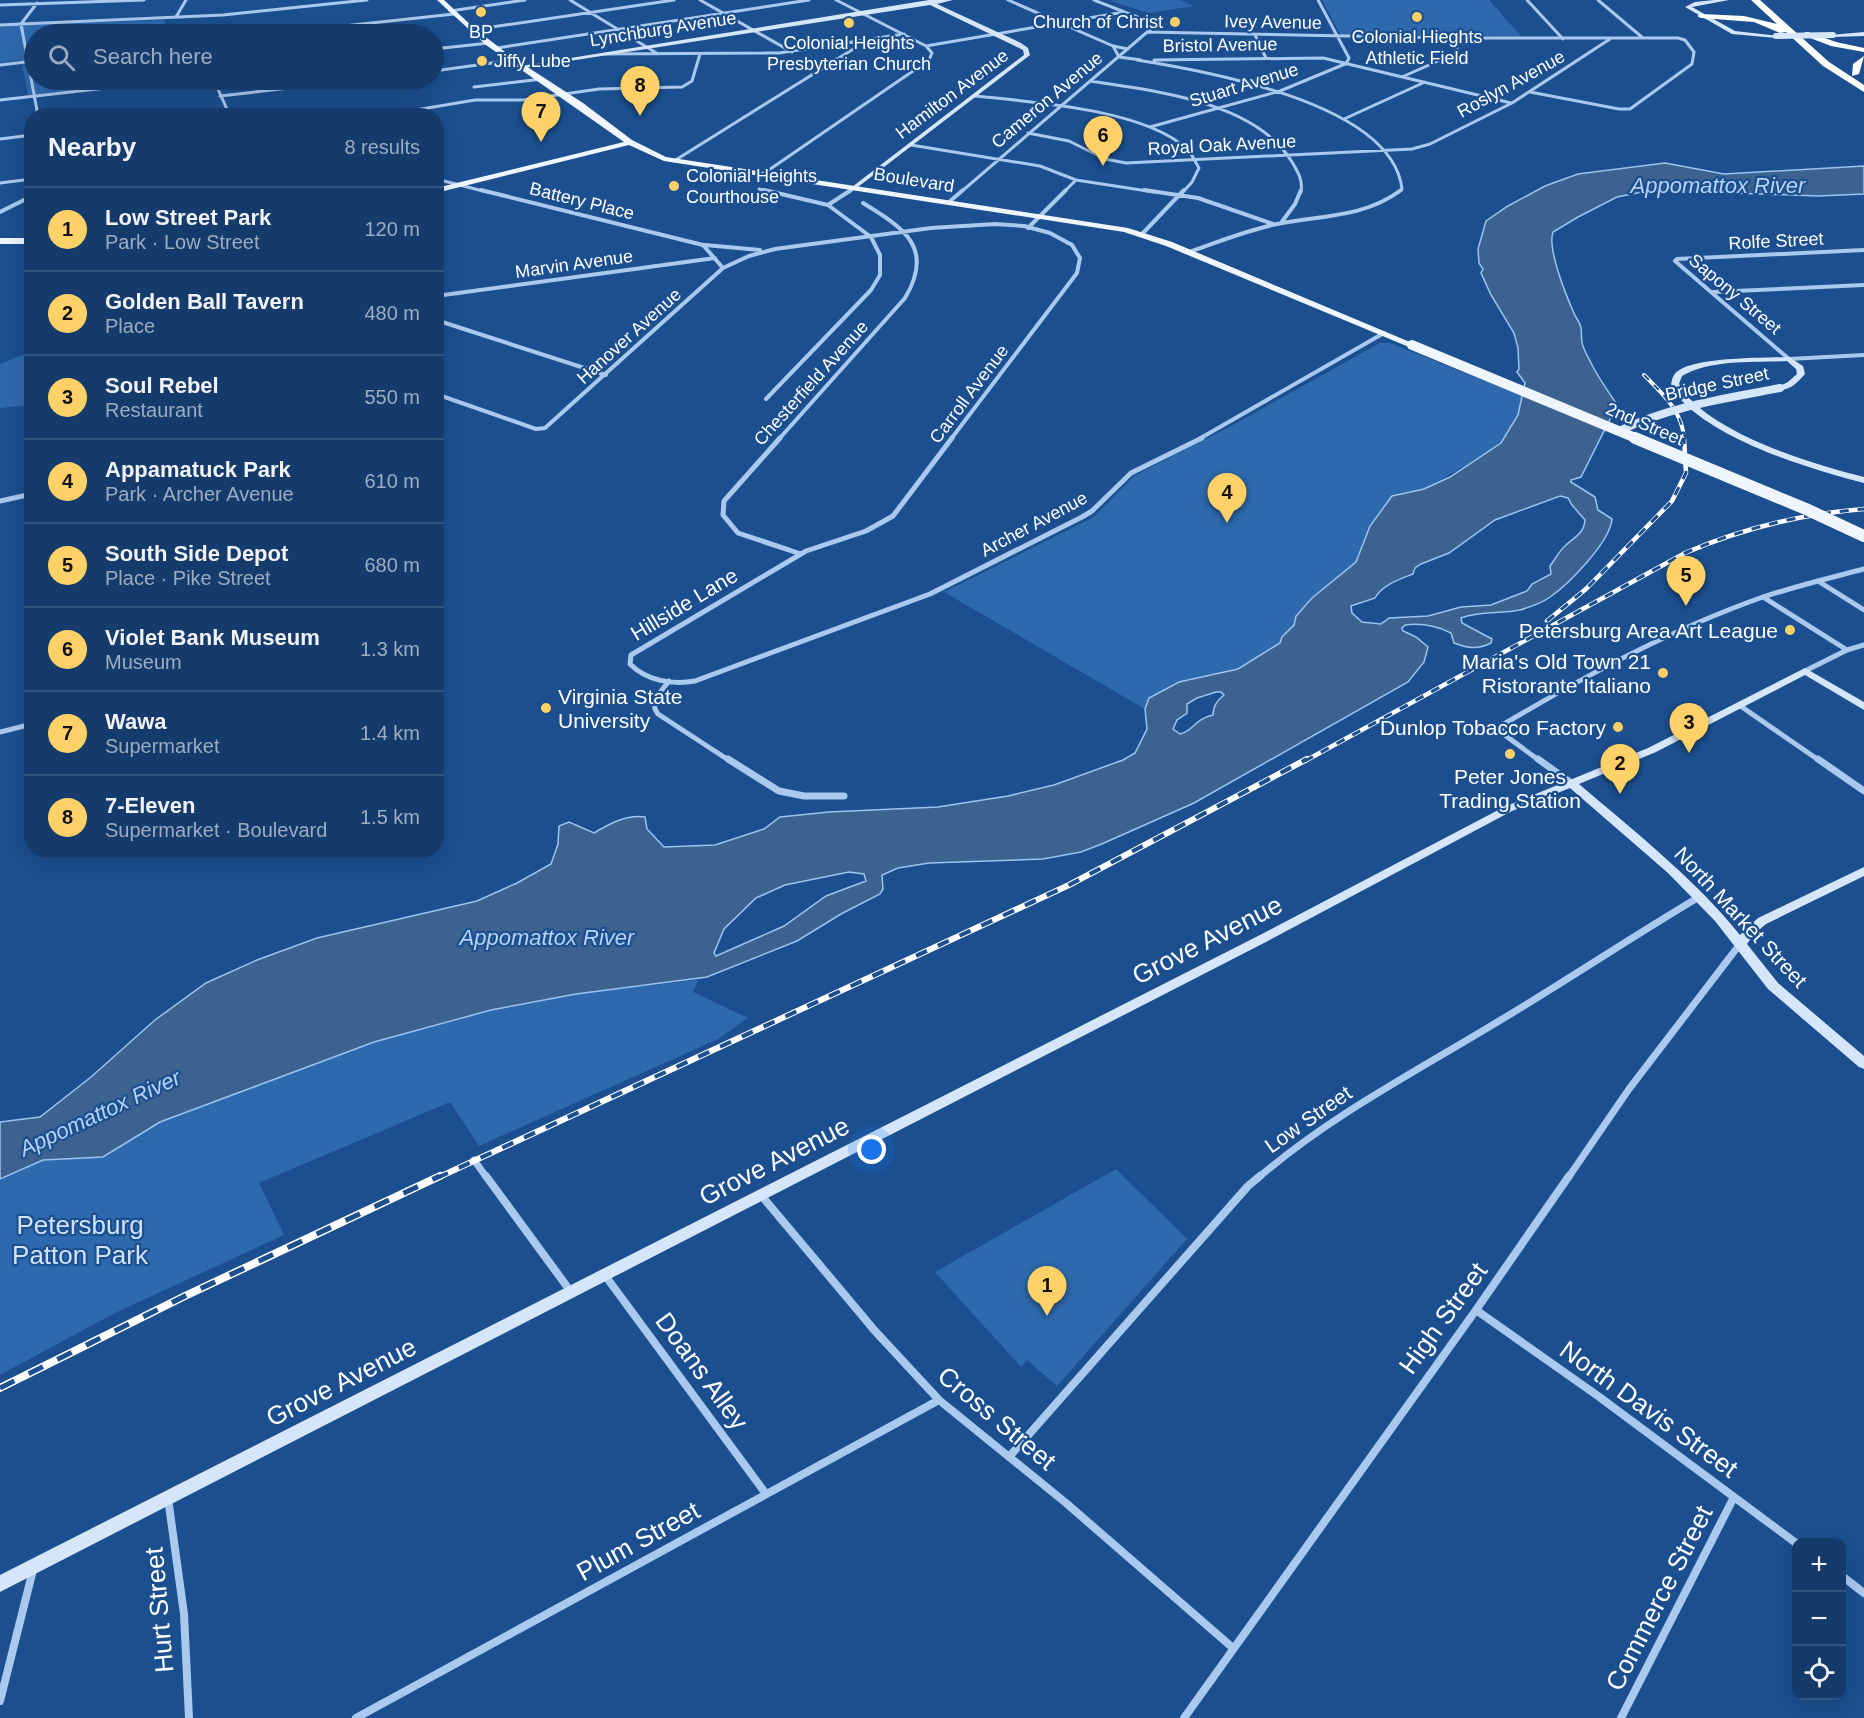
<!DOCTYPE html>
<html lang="en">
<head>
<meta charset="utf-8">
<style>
  :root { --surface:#143b6b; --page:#214673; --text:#f1f3f6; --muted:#9dadc1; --line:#33557e; --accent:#ffd166 }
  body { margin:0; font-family:Helvetica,sans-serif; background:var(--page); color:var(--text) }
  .controls { position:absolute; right:18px; bottom:18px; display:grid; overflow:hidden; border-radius:12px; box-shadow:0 6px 24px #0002 }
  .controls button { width:54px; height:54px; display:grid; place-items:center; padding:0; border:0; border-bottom:2px solid var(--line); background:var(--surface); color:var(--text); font:30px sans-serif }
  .you { position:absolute; left:872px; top:1150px; width:21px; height:21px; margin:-15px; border:4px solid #fff; border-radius:50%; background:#1a73e8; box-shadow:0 0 0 9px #1a73e833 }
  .badge { display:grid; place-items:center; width:39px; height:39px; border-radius:50%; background:var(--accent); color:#111; font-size:20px; font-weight:700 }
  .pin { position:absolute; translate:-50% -50px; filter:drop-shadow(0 2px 3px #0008) }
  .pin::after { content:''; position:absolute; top:32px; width:21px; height:18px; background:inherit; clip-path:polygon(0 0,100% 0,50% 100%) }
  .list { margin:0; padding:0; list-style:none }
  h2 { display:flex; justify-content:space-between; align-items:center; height:78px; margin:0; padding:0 24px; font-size:26px }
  h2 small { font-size:20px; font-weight:400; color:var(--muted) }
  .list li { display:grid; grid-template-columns:39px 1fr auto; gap:18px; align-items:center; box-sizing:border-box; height:84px; padding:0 24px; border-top:2px solid var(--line) }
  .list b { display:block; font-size:22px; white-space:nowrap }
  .list p { margin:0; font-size:20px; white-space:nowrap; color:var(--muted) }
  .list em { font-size:20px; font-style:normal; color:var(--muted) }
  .icon { flex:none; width:33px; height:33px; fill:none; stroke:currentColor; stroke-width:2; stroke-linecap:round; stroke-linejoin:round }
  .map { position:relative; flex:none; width:1864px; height:1718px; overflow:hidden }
  .search { position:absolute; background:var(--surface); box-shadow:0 6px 24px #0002; left:24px; top:24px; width:420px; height:66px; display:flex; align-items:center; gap:15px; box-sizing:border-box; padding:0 21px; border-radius:33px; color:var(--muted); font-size:22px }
  .panel { position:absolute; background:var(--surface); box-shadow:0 6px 24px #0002; left:24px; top:108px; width:420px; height:750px; border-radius:24px }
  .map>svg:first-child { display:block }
</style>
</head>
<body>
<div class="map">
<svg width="1864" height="1718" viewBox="0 0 1864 1718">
  <rect width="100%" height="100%" fill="#1b4f8f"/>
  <!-- green -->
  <path fill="#2e69ad" d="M1119,0H1179L1194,6L1149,13L1110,1Z
    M1322,0H1489L1521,36L1344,35L1340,34Z
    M164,20L169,34H34V80H101L103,87L28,95L21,60L0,63V26Z
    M1380,343H1390L1523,396L1518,415L1501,443L1486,454L1424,489L1396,494L1370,526L1356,562L1312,598L1296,616L1292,628L1275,647L1238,669L1179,682L1149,698L1145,709L944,592L1094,517L1134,476L1233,425Z
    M31,351V405L0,408V364Z
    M698,980L693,992L748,1018L718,1039L479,1146L450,1102L259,1183L284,1235L115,1313L0,1375V1179L43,1160L103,1157L160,1122L374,1042L491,1010L576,994Z
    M1116,1169L1187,1239L1057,1386L1027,1360L1021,1367L935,1272Z"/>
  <!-- water -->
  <path fill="#3c6290" stroke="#9cc4f0" stroke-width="1.5" fill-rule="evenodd" d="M1665,163L1724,174L1864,166V194L1818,196L1652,190L1617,197L1578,217L1553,232C1547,248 1566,295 1573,311C1575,317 1580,322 1581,328C1582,332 1581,337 1582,342C1583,349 1588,357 1591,363C1598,377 1607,390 1616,403V407L1581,477L1571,480V482L1595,497L1598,510L1612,519C1610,542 1569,584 1550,597C1542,603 1530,607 1520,610C1501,614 1479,611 1461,618L1462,623L1492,639L1491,643C1477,650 1467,648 1454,643L1451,633C1437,626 1421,623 1405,625L1402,628L1403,631L1416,637L1428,647L1424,662L1408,682L1194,803L1104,843L1081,852L1043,859L929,863L898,868L882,875L883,889L880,894L841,914L797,941L707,977L576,994L491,1010L374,1042L160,1122L103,1157L43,1160L0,1179V1122L40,1117L91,1077L155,1020L206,983L257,960L317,938L477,901L517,883L551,864L558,844L559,826L569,822L594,833C609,824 627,814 645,817L647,829L664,847L715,845L764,829L780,817L829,812L938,807L1008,796L1054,785L1123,760L1135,753L1147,729L1145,709L1149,698L1179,682L1238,669L1280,643L1282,637L1294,625L1296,616L1312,598L1356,562L1370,526L1392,496L1424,489L1450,477L1501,443L1518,415L1525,383L1517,372L1519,369L1518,348L1514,333L1491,295L1481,273L1483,269L1479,263L1478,249L1486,221L1508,206L1545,186L1578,174ZM1560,496L1568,498L1572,505L1585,520C1584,534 1574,537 1565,546C1559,551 1555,560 1550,566L1551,574L1532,584L1527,591L1491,605L1461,607L1428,616L1389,618L1381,624L1362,622L1352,613L1351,606L1375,598C1382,585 1400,579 1413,574L1415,568L1421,564L1449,553L1495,520ZM1216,692H1221L1224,695C1217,701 1213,706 1213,715C1194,719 1194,731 1180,734L1173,729L1177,720L1187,713V704L1197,698ZM849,872L864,874L866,881L826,896L784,926L716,956L714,953L724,929L756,898L785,885Z"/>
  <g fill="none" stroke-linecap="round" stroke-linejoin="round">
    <!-- street-far4 -->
    <path stroke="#a9c9ee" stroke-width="3" d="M570,0L658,54
      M700,0L792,52
      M1008,0L1113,46L1128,49
      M1318,0L1349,58L1346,64
      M1527,0L1563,39
      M1598,0L1643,38
      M37,3L21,24L38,116
      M0,5L144,0
      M450,11L525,0
      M176,17L186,0
      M0,25L223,15L367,0
      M472,30L674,0
      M1147,32L1450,38H1678L1685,40L1694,52L1692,64L1630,109H1619L1530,92
      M270,34L454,14
      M1255,35L1266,58
      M926,46L1124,12
      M1113,46L1119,57L1141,60
      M497,48L809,0
      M434,49L489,43
      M605,54L779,53L904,34
      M1137,60C1206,71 1392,103 1402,189L1399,192
      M1154,60L1323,58L1511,103
      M0,65L34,61
      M434,71L514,60
      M1402,77L1456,53L1457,48L1450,38
      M214,80L230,116
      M1090,81C1154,91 1255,101 1292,162C1298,172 1303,180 1301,192
      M474,87L542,79
      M220,96L360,80
      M975,96C1032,102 1144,109 1187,149C1192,153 1195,162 1199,168L1192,182L1183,192
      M0,100L177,80
      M193,116L228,111
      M380,116L475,100H523L599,89L682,87L692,81L700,54
      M1344,119L1425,82
      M1150,127L1280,91L1345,64
      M1028,133L1069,141L1105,159L1126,163L1412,149L1430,144L1512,103L1610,39
      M0,139L32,135
      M911,145L1040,166L1076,180L1154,192
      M674,161L855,48L856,42
      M763,174L929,60L932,53L926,46L836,0
      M436,179L487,192
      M0,183L32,179
      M759,189L770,192
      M849,192L854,188
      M961,192L1153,27L1150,22L1094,0
      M1064,192L1076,180"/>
    <!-- street-far3 -->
    <path stroke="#a9c9ee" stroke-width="4" d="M764,190L828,205L871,237L880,255V275L871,290L766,399
      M1144,190L1198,198L1273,224
      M949,202L963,190
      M828,205L851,190
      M0,212L32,196
      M1281,223L1295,204L1301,190
      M1028,228L1066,190
      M1142,234L1184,190
      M705,245L760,250
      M1864,250L1677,259L1675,261L1789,359L1864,355
      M1189,252C1218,242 1247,230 1277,224C1321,215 1364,218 1401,190
      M723,268L749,256L775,249L931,228L995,224L1024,226L1050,233L1072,245L1080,258L1077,273L951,439
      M1713,292L1864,285
      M436,296L715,258
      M436,320L606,375
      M436,394L536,429L545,428L723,268L703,245L481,190
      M779,439L905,298C935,248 904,228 863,203
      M1199,439L1384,333"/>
    <!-- street-far2 -->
    <path stroke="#a9c9ee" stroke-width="5" d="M780,438L724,501L723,515L738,533L801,554
      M952,438L893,516L866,531L806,551L631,655L630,664C647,681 672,685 695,681L930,594L1082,517L1092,511L1131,473L1202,438
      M0,501L32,494
      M1818,581L1864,610
      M1763,597L1847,650
      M1805,671L1847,650L1864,645
      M669,681L654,700L655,709L658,714L730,761
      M1739,705L1820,761
      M0,732L32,724
      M1540,761L1506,736L1502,727L1504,724C1587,675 1672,629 1763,597C1796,586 1830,578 1864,569"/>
    <!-- street-far1 -->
    <path stroke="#a9c9ee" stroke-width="7" d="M728,759L779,791L804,796H844
      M1538,759L1570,782
      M1818,759L1864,791
      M474,1160L487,1178
      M1258,1178C1330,1116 1413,1073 1494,1024C1563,983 1630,938 1699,897
      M1568,1178L1629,1089L1740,944"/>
    <!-- street -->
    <path stroke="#a9c9ee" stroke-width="8" d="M486,1176L571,1292
      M761,1195L875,1331L939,1400L1066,1503L1233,1648
      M604,1274L766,1494
      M1476,1310L1598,1396L1796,1543
      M1009,1457L1248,1186L1260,1176
      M168,1498L184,1614L189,1718
      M1842,1576L1864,1593
      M0,1701L33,1570
      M356,1718L939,1400
      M1184,1718L1476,1310L1569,1176
      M1621,1718L1734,1497"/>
    <!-- secondary -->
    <path fill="#d6e6fa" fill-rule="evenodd" d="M929,0H953L937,4L1021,43L1028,48L1030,55L854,190L852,189V187L1024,55L1023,50L930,5L524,68L521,66Z
      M1714,0H1729L1692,7L1735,31L1779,36L1776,38L1732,34L1685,7L1695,2Z
      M1864,32V36L1833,37L1830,35Z
      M1789,357L1803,366L1805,374C1798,382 1787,394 1776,388L1788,382L1797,374L1796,369L1787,361C1753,363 1712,359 1682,376L1679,384C1682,389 1685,395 1690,399C1728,438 1812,464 1864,477V483C1809,469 1725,443 1684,403C1679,398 1675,390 1671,384C1672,381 1672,378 1674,375C1686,356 1766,358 1789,357Z
      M1805,668L1864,702V710L1805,675L1656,752L1579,784C1635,832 1694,878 1740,935L1758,918L1864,867V876L1766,924L1753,935L1747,944L1778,983L1864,1056V1069L1859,1067L1768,989L1715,921L1668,873L1570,788L1512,811L1266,942L0,1592V1575L1258,936L1504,807L1648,748Z"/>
    <!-- primary -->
    <path fill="#f0f6ff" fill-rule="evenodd" d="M437,0H444L474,28L509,55L583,103L632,140L666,157L1128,228L1172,242L1417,345L1409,347L1166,246L1124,232L664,161L629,145L436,193V188L624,142L486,45Z
      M0,238H32V244H0Z"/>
    <!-- highway -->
    <path fill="#fff" fill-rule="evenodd" d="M1751,0H1760L1829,62L1864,85V92L1823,66L1786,32L1780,33L1754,22L1701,18L1697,16L1701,14L1744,16L1777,24Z
      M1808,32L1836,42L1864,48V52L1831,46L1805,36V32Z
      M1864,56L1859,74L1852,76L1853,64Z"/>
    <!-- rail-far3 casing -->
    <g stroke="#fff" stroke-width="4">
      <path id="rail-far3" d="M1644,375C1662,393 1683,412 1684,439"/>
    </g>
    <!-- rail-far2 casing -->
    <g stroke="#fff" stroke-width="4.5">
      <path id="rail-far2" d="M1547,621L1586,589L1672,501L1686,473L1684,438
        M1305,761L1685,553C1743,528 1801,514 1864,509"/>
    </g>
    <!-- rail-far1 casing -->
    <g stroke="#fff" stroke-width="6">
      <path id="rail-far1" d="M437,1178L1069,885L1307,759"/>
    </g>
    <!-- rail casing -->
    <g stroke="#fff" stroke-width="8">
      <path id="rail" d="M0,1388L185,1296L440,1176"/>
    </g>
    <!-- rail-far3 -->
    <use href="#rail-far3" stroke="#1b4f8f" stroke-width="2" stroke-dasharray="7" stroke-linecap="butt"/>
    <!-- rail-far2 -->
    <use href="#rail-far2" stroke="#1b4f8f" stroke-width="3" stroke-dasharray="9" stroke-linecap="butt"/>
    <!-- rail-far1 -->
    <use href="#rail-far1" stroke="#1b4f8f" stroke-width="4" stroke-dasharray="12" stroke-linecap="butt"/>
    <!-- rail -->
    <use href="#rail" stroke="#1b4f8f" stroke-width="5" stroke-dasharray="16" stroke-linecap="butt"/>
    <!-- secondary-bridge-far1 -->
    <path stroke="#d6e6fa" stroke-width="6" d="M1776,36L1833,35"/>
    <!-- secondary-bridge -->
    <path stroke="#d6e6fa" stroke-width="8" d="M1619,431C1671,406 1724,399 1780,388"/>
    <!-- primary-bridge-far1 -->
    <path stroke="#f0f6ff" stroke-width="10" d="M1412,345L1638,439"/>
    <!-- primary-bridge -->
    <path stroke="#f0f6ff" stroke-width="12" d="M1635,438L1806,509L1864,536"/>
  </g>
  <!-- markers -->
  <g fill="#ffd166" stroke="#1b4f8f" stroke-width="2">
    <circle cx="481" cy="12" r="6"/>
    <circle cx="1417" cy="17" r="6"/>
    <circle cx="1175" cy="22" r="6"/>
    <circle cx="849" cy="23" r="6"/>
    <circle cx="482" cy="61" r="6"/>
    <circle cx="674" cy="186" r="6"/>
    <circle cx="1790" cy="630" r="6"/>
    <circle cx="1663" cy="673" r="6"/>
    <circle cx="546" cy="708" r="6"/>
    <circle cx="1618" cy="727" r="6"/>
    <circle cx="1510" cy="754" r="6"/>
  </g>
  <g text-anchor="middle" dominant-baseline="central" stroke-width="4.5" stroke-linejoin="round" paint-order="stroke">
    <!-- far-poi labels -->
    <g font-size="18" fill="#fff" stroke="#1b4f8f">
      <text x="1163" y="22" text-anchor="end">Church of Christ</text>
      <text x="481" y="32">BP</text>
      <text x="1417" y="37">Colonial Hieghts<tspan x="1417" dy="21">Athletic Field</tspan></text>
      <text x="849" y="43">Colonial Heights<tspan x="849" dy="21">Presbyterian Church</tspan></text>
      <text x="494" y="61" text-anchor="start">Jiffy Lube</text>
      <text x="686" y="176" text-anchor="start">Colonial Heights<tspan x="686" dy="21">Courthouse</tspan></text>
    </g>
    <!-- far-street labels -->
    <g font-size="18" fill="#fff" stroke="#1b4f8f">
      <text transform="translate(1273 22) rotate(1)">Ivey Avenue</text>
      <text transform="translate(663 29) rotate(-9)">Lynchburg Avenue</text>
      <text transform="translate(1220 45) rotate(-1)">Bristol Avenue</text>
      <text transform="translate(1511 84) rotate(-29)">Roslyn Avenue</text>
      <text transform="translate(1244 85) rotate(-17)">Stuart Avenue</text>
      <text transform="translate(952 94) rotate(-37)">Hamilton Avenue</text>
      <text transform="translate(1047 100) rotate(-40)">Cameron Avenue</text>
      <text transform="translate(1222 145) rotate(-3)">Royal Oak Avenue</text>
      <text transform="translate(914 180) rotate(9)">Boulevard</text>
      <text transform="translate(582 201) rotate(14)">Battery Place</text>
      <text transform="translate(1776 241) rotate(-3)">Rolfe Street</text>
      <text transform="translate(574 264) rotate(-8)">Marvin Avenue</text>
      <text transform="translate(1735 294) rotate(40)">Sapony Street</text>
      <text transform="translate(629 336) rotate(-42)">Hanover Avenue</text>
      <text transform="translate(811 383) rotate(-48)">Chesterfield Avenue</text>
      <text transform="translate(1717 384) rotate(-12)">Bridge Street</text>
      <text transform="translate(969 394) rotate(-53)">Carroll Avenue</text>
      <text transform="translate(1645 424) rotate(23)">2nd Street</text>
      <text transform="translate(1034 524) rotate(-28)">Archer Avenue</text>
    </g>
    <!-- street labels -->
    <g font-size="21" fill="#fff" stroke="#1b4f8f">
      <text transform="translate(684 604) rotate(-31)">Hillside Lane</text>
      <text transform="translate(1741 917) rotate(47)">North Market Street</text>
      <text transform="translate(1308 1119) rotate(-35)">Low Street</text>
    </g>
    <!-- poi labels -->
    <g font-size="21" fill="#fff" stroke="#1b4f8f" text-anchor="end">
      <text x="1778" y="630">Petersburg Area Art League</text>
      <text x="1651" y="661">Maria's Old Town 21<tspan x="1651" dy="24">Ristorante Italiano</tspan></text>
      <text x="558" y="696" text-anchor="start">Virginia State<tspan x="558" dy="24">University</tspan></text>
      <text x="1606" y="727">Dunlop Tobacco Factory</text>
      <text x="1510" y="776" text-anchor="middle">Peter Jones<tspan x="1510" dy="24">Trading Station</tspan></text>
    </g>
    <!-- water labels -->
    <g font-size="22" font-style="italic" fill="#b5d3f5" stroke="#1b4f8f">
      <text x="1718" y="185">Appomattox River</text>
      <text x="547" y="937">Appomattox River</text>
      <text transform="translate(100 1113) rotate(-25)">Appomattox River</text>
    </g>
    <!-- near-street labels -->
    <g font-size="26" fill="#fff" stroke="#1b4f8f">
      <text transform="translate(1207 940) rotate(-27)">Grove Avenue</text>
      <text transform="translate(774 1161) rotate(-27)">Grove Avenue</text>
      <text transform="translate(1443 1318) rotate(-54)">High Street</text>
      <text transform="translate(702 1371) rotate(54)">Doans Alley</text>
      <text transform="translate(341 1382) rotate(-27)">Grove Avenue</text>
      <text transform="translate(1649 1409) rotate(36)">North Davis Street</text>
      <text transform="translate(997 1418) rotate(40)">Cross Street</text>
      <text transform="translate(638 1541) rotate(-29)">Plum Street</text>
      <text transform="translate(1659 1598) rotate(-63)">Commerce Street</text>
      <text transform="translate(159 1610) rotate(-95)">Hurt Street</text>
    </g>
    <!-- near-park labels -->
    <g font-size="26" fill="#cfe3fa" stroke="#1b4f8f">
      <text x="80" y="1225">Petersburg<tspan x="80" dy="30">Patton Park</tspan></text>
    </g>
  </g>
</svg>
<div class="controls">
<button>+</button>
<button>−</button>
<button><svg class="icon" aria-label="locate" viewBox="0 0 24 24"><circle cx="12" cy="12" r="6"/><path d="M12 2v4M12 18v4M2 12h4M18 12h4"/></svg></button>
</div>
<div class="you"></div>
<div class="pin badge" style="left:1047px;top:1316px">1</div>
<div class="pin badge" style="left:1620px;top:794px">2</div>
<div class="pin badge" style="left:1689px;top:753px">3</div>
<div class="pin badge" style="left:1227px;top:523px">4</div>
<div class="pin badge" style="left:1686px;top:606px">5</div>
<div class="pin badge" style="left:1103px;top:166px">6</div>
<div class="pin badge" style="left:541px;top:142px">7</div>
<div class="pin badge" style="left:640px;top:116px">8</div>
<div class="search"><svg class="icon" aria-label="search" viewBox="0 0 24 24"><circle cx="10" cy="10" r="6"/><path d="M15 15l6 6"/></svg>Search here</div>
<section class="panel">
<h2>Nearby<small>8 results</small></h2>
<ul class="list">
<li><span class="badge">1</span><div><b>Low Street Park</b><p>Park · Low Street</p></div><em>120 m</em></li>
<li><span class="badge">2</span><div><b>Golden Ball Tavern</b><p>Place</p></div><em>480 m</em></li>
<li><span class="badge">3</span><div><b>Soul Rebel</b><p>Restaurant</p></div><em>550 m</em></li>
<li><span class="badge">4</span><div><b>Appamatuck Park</b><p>Park · Archer Avenue</p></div><em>610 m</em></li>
<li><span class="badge">5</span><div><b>South Side Depot</b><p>Place · Pike Street</p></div><em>680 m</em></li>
<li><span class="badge">6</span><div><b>Violet Bank Museum</b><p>Museum</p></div><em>1.3 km</em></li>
<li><span class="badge">7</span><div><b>Wawa</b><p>Supermarket</p></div><em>1.4 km</em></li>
<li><span class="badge">8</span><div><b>7-Eleven</b><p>Supermarket · Boulevard</p></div><em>1.5 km</em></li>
</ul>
</section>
</div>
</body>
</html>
